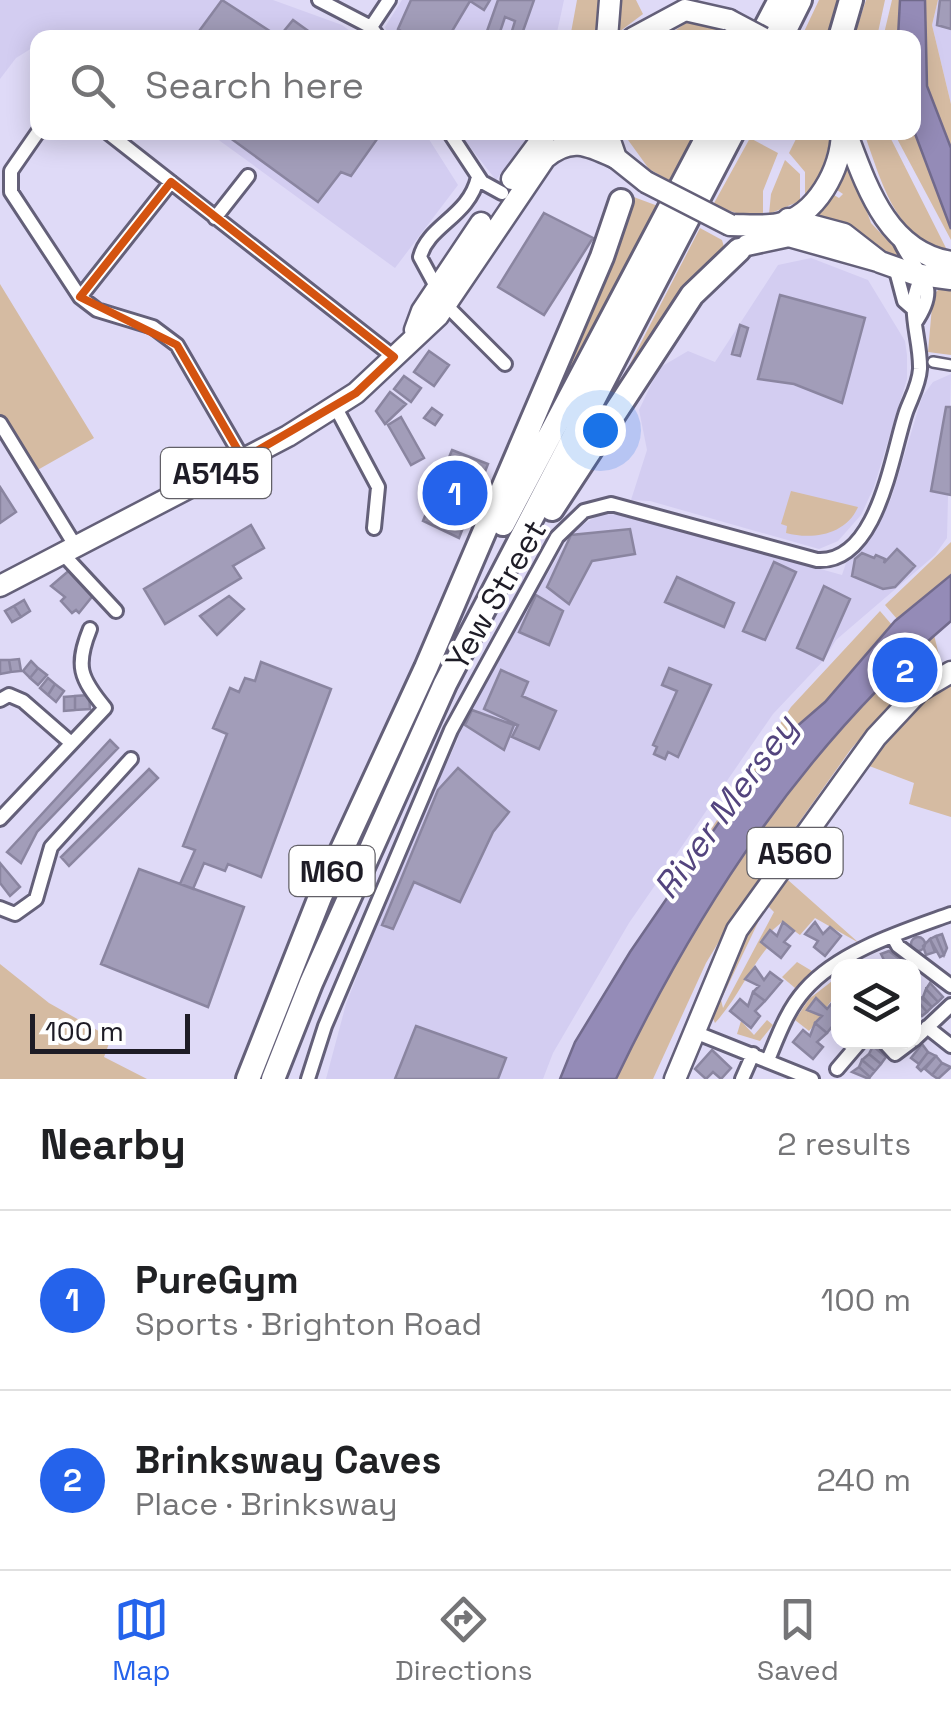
<!DOCTYPE html>
<html lang="en">
<head>
<meta charset="utf-8">
<style>
  :root { --surface:#fff; --page:#f6f6f6; --text:#202124; --muted:#757577; --line:#e0e0e0; --accent:#2563eb }
  body { margin:0; font-family:"Space Grotesk",sans-serif; background:var(--page); color:var(--text) }
  .controls { position:absolute; right:30px; bottom:30px; display:grid; overflow:hidden; border-radius:20px; box-shadow:0 5px 25px #0003 }
  .controls button { width:90px; height:90px; display:grid; place-items:center; padding:0; border:0; border-bottom:2px solid var(--line); background:var(--surface); color:var(--text); font:50px sans-serif }
  .scale { position:absolute; left:30px; bottom:25px; width:160px; box-sizing:border-box; padding-left:10px; border:5px solid #1e1c26; border-top:0; font-size:28px; line-height:35px; white-space:nowrap; color:#1e1c26; -webkit-text-stroke:8px #fff; paint-order:stroke }
  .you { position:absolute; left:600px; top:430px; width:35px; height:35px; margin:-25px; border:8px solid #fff; border-radius:50%; background:#1a73e8; box-shadow:0 0 0 15px #1a73e833 }
  .badge { display:grid; place-items:center; width:65px; height:65px; border-radius:50%; background:var(--accent); color:#fff; font-size:32px; font-weight:700 }
  .pin { position:absolute; translate:-50% -50%; border:5px solid #fff; box-shadow:0 2px 10px #0006 }
  .list { margin:0; padding:0; list-style:none }
  h2 { display:flex; justify-content:space-between; align-items:center; height:130px; margin:0; padding:0 40px; font-size:42px }
  h2 small { font-size:32px; font-weight:400; color:var(--muted) }
  .list li { display:grid; grid-template-columns:65px 1fr auto; gap:30px; align-items:center; box-sizing:border-box; height:180px; padding:0 40px; border-top:2px solid var(--line) }
  .list b { display:block; font-size:38px; white-space:nowrap }
  .list p { margin:0; font-size:32px; white-space:nowrap; color:var(--muted) }
  .list em { font-size:32px; font-style:normal; color:var(--muted) }
  .icon { flex:none; width:55px; height:55px; fill:none; stroke:currentColor; stroke-width:2; stroke-linecap:round; stroke-linejoin:round }
  .map { position:relative; flex:none; width:951px; height:1079px; overflow:hidden }
  .search { position:absolute; background:var(--surface); box-shadow:0 5px 25px #0003; left:30px; right:30px; top:30px; height:110px; display:flex; align-items:center; gap:25px; box-sizing:border-box; padding:0 35px; border-radius:20px; color:var(--muted); font-size:38px }
  .sheet { height:490px; background:var(--surface) }
  nav { display:flex; justify-content:space-around; align-items:center; box-sizing:border-box; height:140px; border-top:2px solid var(--line); background:var(--surface); font-size:28px; color:var(--muted) }
  nav a { display:grid; justify-items:center; gap:5px }
  nav .on { color:var(--accent) }
  .map>svg:first-child { display:block }
</style>
</head>
<body>
<div class="map">
<svg width="951" height="1079" viewBox="0 0 951 1079">
  <rect width="100%" height="100%" fill="#dfdaf7"/>
  <!-- built -->
  <path fill="#d3cdf1" d="M0,0H273L342,25L358,37L78,38L71,33L38,38L37,45L16,58L0,79Z
    M402,0H564L556,37H389L385,27Z
    M938,0H951V104L932,25Z
    M209,133H425L458,185L395,268Z
    M459,133H532L496,180Z
    M811,258L868,280L905,341L907,355V379L874,487L861,515L838,541L819,549L650,501L631,500L647,450L639,410L659,368L688,351L715,362L778,265Z
    M951,374L947,538L935,555L836,640L823,661L773,714L629,923L553,1053L543,1079H326L346,1004L405,853L458,739L457,732L493,659L497,660L573,531L600,514L627,515L842,575L848,557L872,533L891,499L922,397L933,382Z"/>
  <!-- green -->
  <path fill="#d5bba2" d="M577,0H602L595,37L570,38Z
    M618,0H636L643,14L615,35Z
    M819,0H840L828,37L801,38Z
    M866,0H885L877,37H854Z
    M892,0H900L898,37L883,38Z
    M925,0H938L932,25L951,104V148L927,86Z
    M686,23L713,25L737,37L664,38Z
    M914,131L951,229V240L894,133Z
    M623,133H699L672,182L649,169Z
    M799,133H832L820,178L805,195V172L789,153Z
    M864,133H888L948,252C894,237 881,179 864,133Z
    M750,138L778,153L763,191V215L736,213L713,205Z
    M785,160L800,174V201L769,214L771,194Z
    M850,164L871,223L907,261L820,221L818,212L834,195L839,198L843,194L837,190Z
    M631,196L658,206L543,420Z
    M700,228L722,240L724,247L695,277L599,424Z
    M0,284L94,438L34,472L0,414Z
    M940,288H951V355L928,352L933,295Z
    M791,491L858,507C846,535 812,540 786,533L787,526L781,524Z
    M951,542V575L897,619L885,605Z
    M880,611L892,625L825,702L781,740L698,849L791,707Z
    M934,635L941,663L906,686L851,749L744,900L706,963L653,1079H616C657,992 705,897 764,821C816,754 873,693 934,635Z
    M951,684V817L909,804L914,783L864,764L920,702Z
    M788,880L859,943L815,918L800,935L782,922L760,941L767,948C747,973 737,999 715,1023L711,1014L746,934L762,914L721,1000L723,1008L774,912L768,906Z
    M797,962L812,971L795,988L782,977Z
    M0,964L49,1003L111,1038L104,1057L147,1079H0Z
    M836,978L838,992L826,1008L816,999L808,1009L822,1016L809,1031L795,1020L809,999Z
    M767,1020L773,1025L760,1041L737,1034L741,1021L754,1035Z"/>
  <!-- water -->
  <path fill="#948bb7" stroke="#716a8c" stroke-width="2.5" d="M900,0H925L927,86L951,148V229L914,131V38L898,37Z
    M951,575V621C804,746 699,906 616,1079H560L575,1042L630,952L733,802L781,740L825,702L895,621Z"/>
  <!-- building -->
  <path fill="#a29db9" stroke="#8a85a0" stroke-width="2.5" d="M222,0L279,37L293,20L318,38H194Z
    M411,0H490L484,10L470,1L448,38H411L398,29Z
    M498,0H534L522,34L512,31L515,21L505,17L498,38L486,34Z
    M940,0H951V29L937,25Z
    M222,132H382L351,176L341,172L318,202Z
    M544,213L593,238L544,315L498,287Z
    M780,295L865,318L842,403L794,384L758,379Z
    M740,325L748,328L740,356L732,354Z
    M429,351L449,365L434,386L414,372Z
    M404,376L421,388L411,402L394,389Z
    M390,392L406,404L385,424L376,411Z
    M946,407H951V495L931,491Z
    M432,408L442,415L435,425L424,418Z
    M401,417L424,458L411,465L388,425Z
    M452,450L488,464L459,538L423,521Z
    M0,487L16,512L0,523Z
    M251,525L264,548L233,566L241,578L165,624L144,589Z
    M630,529L635,554L592,561L569,604L547,587L571,535Z
    M897,549L915,566L895,587L883,589L852,576L855,559L862,553L874,558L876,555L885,559L884,563Z
    M774,562L796,572L765,640L743,631Z
    M72,568L95,593L79,613L76,610L72,613L61,601L65,597L51,586Z
    M677,577L734,603L724,627L665,602Z
    M824,586L850,599L823,660L797,648Z
    M536,595L563,611L549,645L519,632Z
    M229,596L244,609L217,635L200,616Z
    M24,600L30,611L21,617L14,606Z
    M14,606L21,617L12,622L5,611Z
    M19,659L21,671L11,672L9,660Z
    M0,660H9L11,672L0,674Z
    M31,661L38,668L30,678L23,671Z
    M261,662L331,689L261,877L228,864L225,871L204,863L193,889L180,884L195,850L183,846L227,734L213,728L230,688L239,692L245,678L255,681Z
    M38,668L47,675L38,685L30,678Z
    M669,668L711,685L678,757L668,752L665,759L654,754L657,747L653,745L677,691L662,685Z
    M501,670L528,682L522,696L556,711L539,749L512,737L518,725L484,709Z
    M48,678L55,684L48,695L40,688Z
    M55,684L64,691L56,702L48,695Z
    M89,695L90,709L75,710V696Z
    M75,696V710L64,711V697Z
    M472,710L514,725L504,750L465,725Z
    M110,740L118,748L37,832L21,863L7,852Z
    M458,768L509,812L493,832L460,902L414,882L393,929L382,925L438,790Z
    M149,769L158,778L69,866L61,857Z
    M0,863L20,887L10,896L0,883Z
    M139,869L244,907L208,1007L101,964Z
    M783,922L794,931L784,942L790,946L781,958L761,942L770,930L777,936Z
    M815,922L823,934L830,927L841,936L825,956L814,947L818,941L805,934Z
    M942,934L947,948L944,955L936,936Z
    M936,936L944,955L940,957L930,939Z
    M911 944a7 7 0 1 1 14 0a7 7 0 1 1-14 0Z
    M930,939L935,952L926,955L923,946Z
    M889,951L902,961L892,966H887L881,954Z
    M755,967L764,980L770,972L782,981L765,1001L753,992L759,986L745,979Z
    M930,983L943,997L938,1002L926,989Z
    M926,989L938,1002L932,1007L923,997Z
    M753,992L765,1001L755,1011L760,1016L751,1028L730,1011L740,999L748,1006Z
    M918,995L932,1007L927,1012L915,998Z
    M816,998L827,1009L832,1003L838,1008V1019L827,1033L815,1023L822,1016L807,1010Z
    M915,998L927,1012L922,1016L914,1007Z
    M815,1023L827,1033L817,1042L823,1047L813,1059L793,1042L803,1030L810,1036Z
    M416,1026L506,1058L498,1079H395Z
    M922,1044L928,1052L919,1064L911,1058Z
    M873,1046L886,1057L881,1064L869,1054Z
    M712,1050L731,1068L721,1079L713,1072L706,1079L695,1069Z
    M928,1052L936,1056L921,1071L917,1067Z
    M869,1054L881,1064L875,1071L862,1060Z
    M936,1056L942,1063L932,1075L925,1069Z
    M862,1060L875,1071L870,1077L859,1067Z
    M942,1063L951,1067L938,1079L932,1075Z
    M859,1067L870,1077L869,1079L852,1072Z"/>
  <g fill="none" stroke-linecap="round" stroke-linejoin="round">
    <!-- pedestrian casing -->
    <g stroke="#646079" stroke-width="14">
      <path id="pedestrian" d="M933,362L951,365"/>
    </g>
    <!-- minor casing -->
    <g stroke="#646079" stroke-width="18">
      <path id="minor" d="M319,0L371,27L379,38
        M371,27L389,0
        M38,132L11,171V192L80,297L97,310L153,327L177,345L243,459
        M107,132L394,357
        M449,132L482,182L502,193
        M478,177C469,217 428,225 420,257L446,305L505,364
        M215,218L248,176
        M901,243C917,277 943,282 915,323
        M895,267L904,301L912,308
        M80,297L171,182
        M336,408L378,487L374,528
        M0,423L76,547
        M63,554L116,611
        M0,700L9,695L23,701L70,742
        M0,819L105,708C80,678 75,666 90,629
        M0,908L15,914L36,899L51,847L131,759
        M893,937L898,946L951,986
        M927,1027L951,1046
        M692,1031L812,1079
        M914,1040L951,1005
        M884,1042L895,1054L911,1042
        M768,1060C778,1036 787,1010 805,990C839,951 904,931 951,914
        M837,1069L860,1042
        M308,1079L325,1026L451,730L557,537L584,511L611,504L817,560C878,564 892,453 906,412C911,398 919,385 920,369C921,335 902,302 925,273
        M742,1079L753,1054"/>
    </g>
    <!-- primary casing -->
    <g stroke="#646079" stroke-width="25">
      <path id="primary" d="M846,132C866,185 887,252 951,262
        M512,179L547,132
        M788,219L844,234L880,262L914,274L951,279
        M747,245L789,236L878,261
        M415,330L422,311L481,223
        M0,586L288,436L356,393L438,316L545,158C571,136 588,145 616,158
        M675,1079L737,930L876,737L919,691L951,672"/>
    </g>
    <!-- trunk casing -->
    <g stroke="#646079" stroke-width="25">
      <path id="trunk" d="M607,38L610,0
        M633,38L685,10L729,20
        M607,132L616,158L646,182
        M730,225C745,225 763,227 778,224C817,216 841,169 842,132"/>
    </g>
    <!-- motorway casing -->
    <g stroke="#646079" stroke-width="28">
      <path id="motorway" d="M760,38L780,0
        M781,38L800,0
        M840,38L851,0
        M552,509L692,295L739,250
        M503,524L710,132
        M248,1079L320,897L426,668L602,257L621,201
        M273,1079L311,983L445,684L733,132"/>
    </g>
    <!-- pedestrian -->
    <use href="#pedestrian" stroke="#fff" stroke-width="9"/>
    <!-- minor -->
    <use href="#minor" stroke="#fff" stroke-width="12"/>
    <!-- primary -->
    <use href="#primary" stroke="#fff" stroke-width="20"/>
    <!-- trunk -->
    <use href="#trunk" stroke="#fff" stroke-width="20"/>
    <!-- motorway -->
    <use href="#motorway" stroke="#fff" stroke-width="22"/>
    <!-- trunk-bridge casing -->
    <g stroke="#646079" stroke-width="25" stroke-linecap="butt">
      <path id="trunk-bridge" d="M729,20L763,38
        M646,182L730,225"/>
    </g>
    <!-- trunk-bridge -->
    <use href="#trunk-bridge" stroke="#fff" stroke-width="20"/>
  </g>
  <!-- marked area -->
  <path fill="none" stroke="#d4530f" stroke-width="8" stroke-linejoin="round" d="M171,182L394,357L356,393L243,459L177,345L80,297Z"/>
  <g text-anchor="middle" dominant-baseline="central" stroke-width="8" stroke-linejoin="round" paint-order="stroke">
    <!-- shield labels -->
    <g fill="#fff" stroke="#626067" stroke-width="2.5">
      <rect x="161" y="448" width="110" height="50" rx="8"/>
      <rect x="747.5" y="828" width="95" height="50" rx="8"/>
      <rect x="289.5" y="846" width="85" height="50" rx="8"/>
    </g>
    <g font-size="30" font-weight="bold" fill="#1e1c26">
      <text x="216" y="473">A5145</text>
      <text x="795" y="853">A560</text>
      <text x="332" y="871">M60</text>
    </g>
    <!-- street labels -->
    <g font-size="32" fill="#1e1c26" stroke="#fff">
      <text transform="translate(496 595) rotate(-60)">Yew Street</text>
    </g>
    <!-- water labels -->
    <g font-size="35" font-style="italic" fill="#53447e" stroke="#fff">
      <text transform="translate(725 807) rotate(-54)">River Mersey</text>
    </g>
  </g>
</svg>
<div class="controls">
<button><svg class="icon" aria-label="layers" viewBox="0 0 24 24"><path d="M12 4l9 5-9 5-9-5zM3 14l9 5 9-5"/></svg></button>
</div>
<div class="scale">100 m</div>
<div class="you"></div>
<div class="pin badge" style="left:455px;top:493px">1</div>
<div class="pin badge" style="left:905px;top:670px">2</div>
<div class="search"><svg class="icon" aria-label="search" viewBox="0 0 24 24"><circle cx="10" cy="10" r="6"/><path d="M15 15l6 6"/></svg>Search here</div>
</div>
<section class="sheet">
<h2>Nearby<small>2 results</small></h2>
<ul class="list">
<li><span class="badge">1</span><div><b>PureGym</b><p>Sports · Brighton Road</p></div><em>100 m</em></li>
<li><span class="badge">2</span><div><b>Brinksway Caves</b><p>Place · Brinksway</p></div><em>240 m</em></li>
</ul>
</section>
<nav>
<a class="on"><svg class="icon" aria-label="map" viewBox="0 0 24 24"><path d="M3 6l6-2 6 2 6-2v14l-6 2-6-2-6 2zM9 4v14M15 6v14"/></svg>Map</a>
<a><svg class="icon" aria-label="directions" viewBox="0 0 24 24"><path d="M12 3l9 9-9 9-9-9zM9 14v-3h6M13 9l2 2-2 2"/></svg>Directions</a>
<a><svg class="icon" aria-label="saved" viewBox="0 0 24 24"><path d="M7 4h10v16l-5-4-5 4z"/></svg>Saved</a>
</nav>
</body>
</html>
